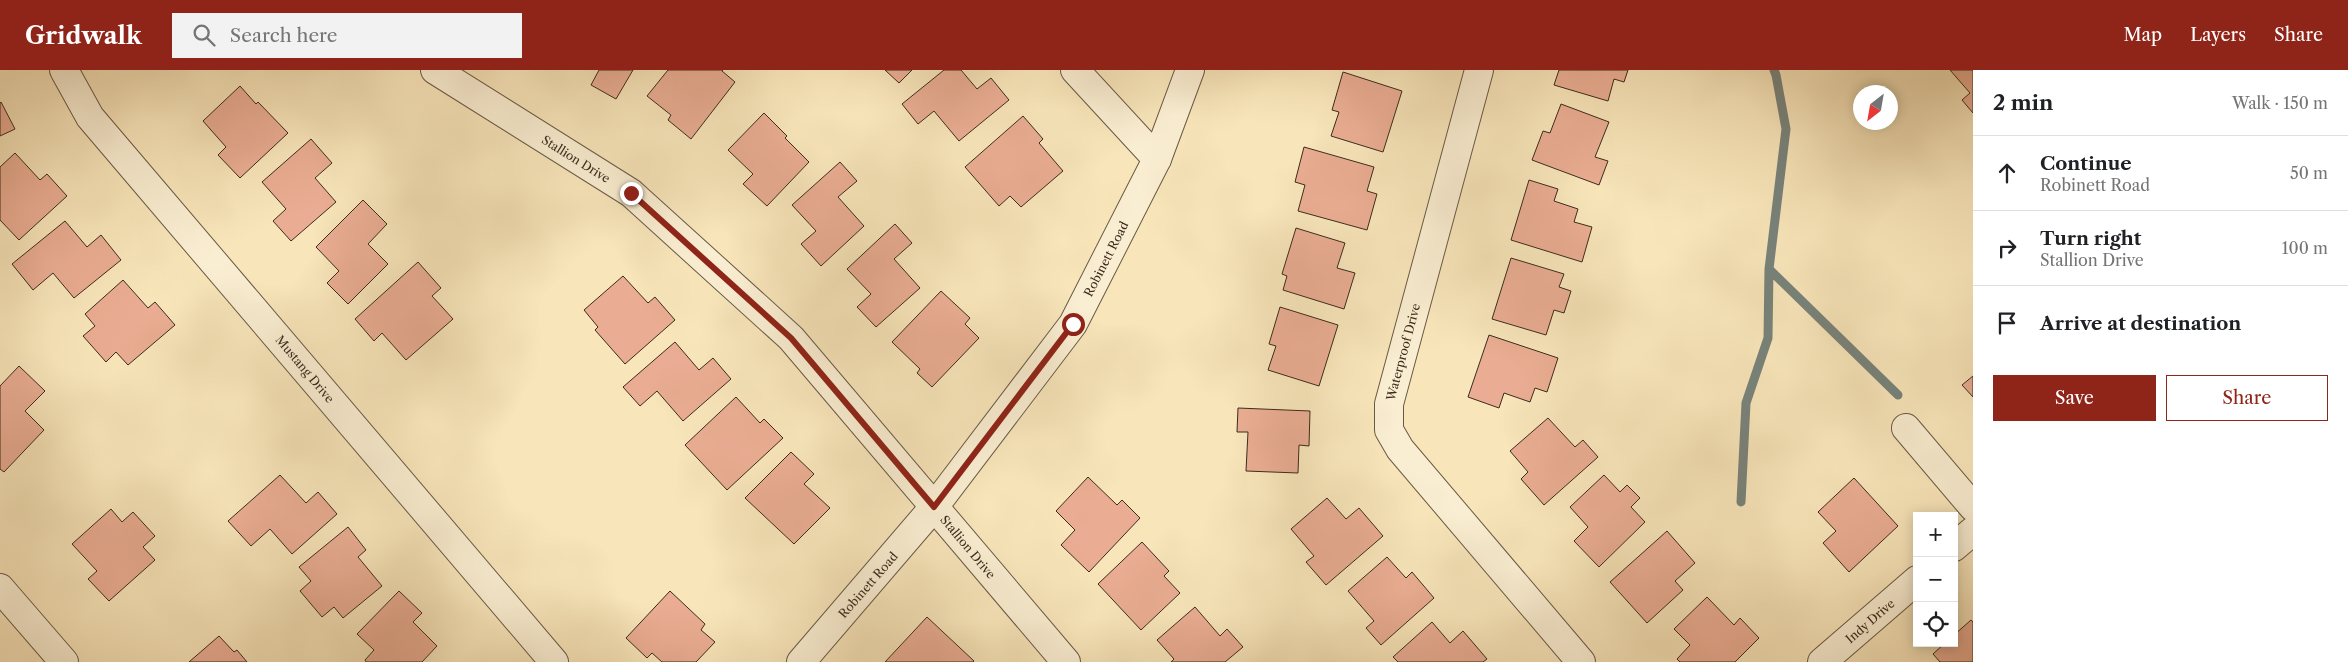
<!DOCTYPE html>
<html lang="en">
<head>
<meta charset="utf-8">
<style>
  :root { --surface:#fff; --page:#f2f2f2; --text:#202124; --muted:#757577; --line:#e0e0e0; --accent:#8f2418 }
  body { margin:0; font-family:"Libre Caslon Text",serif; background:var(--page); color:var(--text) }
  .controls { position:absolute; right:15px; bottom:15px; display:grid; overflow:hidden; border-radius:0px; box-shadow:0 2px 12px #0003 }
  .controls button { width:45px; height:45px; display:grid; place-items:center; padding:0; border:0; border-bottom:1px solid var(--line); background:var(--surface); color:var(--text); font:25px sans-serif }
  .compass { position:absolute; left:1853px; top:15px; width:45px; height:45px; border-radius:50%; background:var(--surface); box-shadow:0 2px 12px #0003; rotate:211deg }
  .stop { position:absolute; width:15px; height:15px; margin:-11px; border:4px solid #8f2418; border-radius:50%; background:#fff }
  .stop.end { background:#8f2418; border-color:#fff; box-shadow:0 1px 5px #0008 }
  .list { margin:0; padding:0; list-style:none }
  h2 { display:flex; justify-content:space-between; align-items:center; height:65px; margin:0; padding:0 20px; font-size:21px }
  h2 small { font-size:16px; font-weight:400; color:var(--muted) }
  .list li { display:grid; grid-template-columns:32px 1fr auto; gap:15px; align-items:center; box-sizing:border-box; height:75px; padding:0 20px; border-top:1px solid var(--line) }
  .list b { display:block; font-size:19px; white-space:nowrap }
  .list p { margin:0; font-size:16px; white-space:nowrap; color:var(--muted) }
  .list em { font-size:16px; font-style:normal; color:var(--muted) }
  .actions { display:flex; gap:10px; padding:15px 20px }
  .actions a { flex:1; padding:11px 0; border:1px solid var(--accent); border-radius:0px; text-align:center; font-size:18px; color:var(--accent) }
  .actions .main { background:var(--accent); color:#fff }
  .icon { flex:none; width:28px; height:28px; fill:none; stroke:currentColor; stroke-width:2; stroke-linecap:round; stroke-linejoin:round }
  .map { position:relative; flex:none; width:1973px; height:592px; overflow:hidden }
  header { display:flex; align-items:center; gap:30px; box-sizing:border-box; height:70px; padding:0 25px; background:var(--accent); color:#fff }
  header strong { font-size:24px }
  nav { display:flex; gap:28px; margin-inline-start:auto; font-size:18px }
  .search { width:350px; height:45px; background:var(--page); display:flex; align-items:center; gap:12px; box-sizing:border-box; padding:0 18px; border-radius:0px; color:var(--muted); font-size:19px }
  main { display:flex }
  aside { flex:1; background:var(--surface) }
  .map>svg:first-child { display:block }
</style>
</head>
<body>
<header>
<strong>Gridwalk</strong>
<div class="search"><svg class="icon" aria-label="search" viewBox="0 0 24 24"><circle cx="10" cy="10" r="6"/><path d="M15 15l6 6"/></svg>Search here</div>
<nav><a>Map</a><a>Layers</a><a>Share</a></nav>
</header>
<main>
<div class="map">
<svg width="1973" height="592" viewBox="0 0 1973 592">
  <rect width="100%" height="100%" fill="#f8e5ba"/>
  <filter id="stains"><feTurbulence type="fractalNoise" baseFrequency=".004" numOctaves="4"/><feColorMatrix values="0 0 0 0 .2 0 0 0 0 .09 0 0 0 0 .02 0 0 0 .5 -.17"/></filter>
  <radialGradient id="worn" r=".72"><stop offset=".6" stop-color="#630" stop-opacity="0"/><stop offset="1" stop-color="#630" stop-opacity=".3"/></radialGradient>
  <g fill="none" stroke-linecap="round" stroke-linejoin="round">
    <!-- stream -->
    <path stroke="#78837b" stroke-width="9" d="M1774,0L1776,5L1786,59L1769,199L1898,325
      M1741,432L1746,333L1768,268L1769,199"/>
  </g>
  <!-- building -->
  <path fill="#eaad93" stroke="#3b2c1d" d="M599,0H633L616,29L591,15Z
    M668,0H723L722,1L735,12L691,69L668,50L671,45L647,26Z
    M885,0H912L899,13Z
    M944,0H961L977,19L991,8L1009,30L959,71L934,41L918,54L902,34Z
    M1559,0H1628L1624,12L1614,9L1608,31L1554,15Z
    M1950,0H1973V43L1962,30L1970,23Z
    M1343,2L1402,21L1383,82L1331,66L1339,42L1332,40Z
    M240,16L256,34L258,32L288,63L240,108L218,85L226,77L203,51Z
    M1,32L15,59L0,66V33Z
    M1561,34L1609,52L1595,87L1608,91L1599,115L1532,90L1543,61L1550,63Z
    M764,43L787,66L785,68L809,92L767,136L743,114L753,104L728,80Z
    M1023,46L1043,69L1039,73L1063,101L1021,137L1010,126L999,136L965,97Z
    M311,69L332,93L315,108L336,132L291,171L273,151L286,139L262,112Z
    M1304,77L1374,97L1367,121L1377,124L1367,160L1298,141L1305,115L1295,112Z
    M15,83L40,110L47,104L67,126L19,170L0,150V97Z
    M840,92L857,111L838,127L864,156L821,196L801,174L816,161L792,135Z
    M1529,110L1558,119L1554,131L1578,139L1574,152L1592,157L1582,192L1511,170Z
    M363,130L387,154L368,174L388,194L348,234L327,213L339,201L316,177Z
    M65,151L87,177L101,165L121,190L74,228L53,203L33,220L12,194Z
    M895,154L912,173L894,189L920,218L876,257L857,237L871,224L847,199Z
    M1296,158L1345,173L1337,198L1355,203L1344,239L1283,220L1287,206L1282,204Z
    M1511,188L1564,204L1559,217L1571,221L1564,243L1554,240L1546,265L1492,249Z
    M418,192L441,218L432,226L453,249L406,290L382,263L374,271L355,249Z
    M623,206L648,233L655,227L675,250L625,294L595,260L598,257L584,240Z
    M123,210L148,238L155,232L175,255L128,295L116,282L106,292L83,266L95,256L85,244Z
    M941,221L970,248L965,254L979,268L932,317L917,303L920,299L892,272Z
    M1280,237L1338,255L1319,316L1268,300L1276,276L1269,274Z
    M1489,265L1558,288L1547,322L1535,318L1530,332L1504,323L1499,338L1468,327Z
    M675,272L699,300L713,288L731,309L683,351L657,321L640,336L623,317Z
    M19,296L45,321L25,341L44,360L4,402L0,399V316Z
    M1973,306V327L1962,315Z
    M736,327L760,353L764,349L783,368L727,420L685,375Z
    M1238,338L1310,341L1309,376L1299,375L1298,403L1246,401L1248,362H1237Z
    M1548,348L1575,377L1583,370L1598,387L1544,435L1521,409L1528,402L1510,381Z
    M791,382L814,404L804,414L830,438L794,474L745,428Z
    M280,405L306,433L318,422L337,444L292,484L270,459L251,476L228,451Z
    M1604,405L1620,422L1627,415L1640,428L1631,437L1645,452L1599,497L1574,471L1588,457L1570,437Z
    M1088,407L1117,435L1122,430L1140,448L1089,502L1061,475L1075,460L1056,441Z
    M1854,408L1898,456L1849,502L1823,473L1836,461L1818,442Z
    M1327,428L1346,449L1359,438L1383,466L1326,515L1306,492L1314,486L1291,459Z
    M111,439L122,452L133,442L155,466L143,477L155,490L109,531L88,509L97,501L72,474Z
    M348,457L366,480L358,487L382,516L343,548L334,537L322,547L300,521L311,511L299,497Z
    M1667,461L1695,493L1675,511L1683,520L1647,553L1610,512Z
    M1142,472L1169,501L1164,506L1180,523L1141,560L1098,514Z
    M1387,487L1406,508L1412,502L1434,528L1381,575L1366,558L1374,551L1348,521Z
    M399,521L422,543L413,552L437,576L422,592H366L365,590L374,580L357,564Z
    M670,521L705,554L701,560L715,572L696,592H662L652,583L647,588L626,568Z
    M1707,527L1734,555L1740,548L1759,568L1735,592H1680L1677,589L1690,575L1674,559Z
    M1195,537L1220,566L1227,559L1243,577L1225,592H1171L1174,589L1157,570Z
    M927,547L974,591L973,592H885Z
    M1971,550L1973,552V592H1940L1933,584L1945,573H1954V565Z
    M1432,552L1450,573L1463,561L1487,589L1483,592H1398L1393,587Z
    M219,566L234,582L237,580L247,592H189Z"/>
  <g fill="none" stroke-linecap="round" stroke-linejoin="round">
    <!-- minor casing -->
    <g stroke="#6a5a44" stroke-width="30">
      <path id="minor" d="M64,0L90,47L554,592
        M435,0L631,123L791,268L1066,592
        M1075,0L1157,89
        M1479,0L1389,334V360L1400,379L1581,592
        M1906,358L1973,437
        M1954,477L1973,461
        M0,518L64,592
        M1822,592L1917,510"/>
    </g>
    <!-- tertiary casing -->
    <g stroke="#6a5a44" stroke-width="30">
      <path id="tertiary" d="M801,592L934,437L1073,254L1157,89L1190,0"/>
    </g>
    <!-- minor -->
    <use href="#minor" stroke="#faeed2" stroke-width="28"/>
    <!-- tertiary -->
    <use href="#tertiary" stroke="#faeed2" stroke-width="28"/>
  </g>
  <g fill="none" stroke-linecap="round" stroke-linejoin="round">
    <!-- route -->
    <path stroke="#8f2418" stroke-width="6" d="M631,123L791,268L934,437L1073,254"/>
  </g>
  <g text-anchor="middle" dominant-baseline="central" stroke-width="4" stroke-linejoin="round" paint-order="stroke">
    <!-- street labels -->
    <g font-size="12" fill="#3b2c1d" stroke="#faeed2">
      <text transform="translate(576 89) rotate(32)">Stallion Drive</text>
      <text transform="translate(1106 189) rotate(-63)">Robinett Road</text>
      <text transform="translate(1403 282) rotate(-75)">Waterproof Drive</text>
      <text transform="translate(305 299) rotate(50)">Mustang Drive</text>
      <text transform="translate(968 477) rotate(50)">Stallion Drive</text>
      <text transform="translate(868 515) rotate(-49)">Robinett Road</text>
      <text transform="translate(1870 551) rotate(-41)">Indy Drive</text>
    </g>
  </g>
  <rect width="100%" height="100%" filter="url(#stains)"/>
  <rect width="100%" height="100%" fill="url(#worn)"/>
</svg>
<div class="controls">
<button>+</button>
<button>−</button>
<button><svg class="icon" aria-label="locate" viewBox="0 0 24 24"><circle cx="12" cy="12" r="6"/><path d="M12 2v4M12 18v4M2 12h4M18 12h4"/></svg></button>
</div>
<svg class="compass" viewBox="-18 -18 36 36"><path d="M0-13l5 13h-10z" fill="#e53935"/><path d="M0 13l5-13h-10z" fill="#757577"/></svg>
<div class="stop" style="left:1073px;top:254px"></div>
<div class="stop end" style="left:631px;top:123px"></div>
</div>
<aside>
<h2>2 min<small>Walk · 150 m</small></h2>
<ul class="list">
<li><svg class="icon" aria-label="ahead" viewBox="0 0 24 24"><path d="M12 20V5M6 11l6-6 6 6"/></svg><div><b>Continue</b><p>Robinett Road</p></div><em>50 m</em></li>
<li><svg class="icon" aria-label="right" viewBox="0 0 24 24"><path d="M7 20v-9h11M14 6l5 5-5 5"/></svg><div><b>Turn right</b><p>Stallion Drive</p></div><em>100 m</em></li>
<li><svg class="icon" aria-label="arrive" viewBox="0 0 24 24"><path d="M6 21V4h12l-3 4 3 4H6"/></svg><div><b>Arrive at destination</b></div></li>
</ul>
<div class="actions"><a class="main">Save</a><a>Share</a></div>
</aside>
</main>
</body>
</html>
